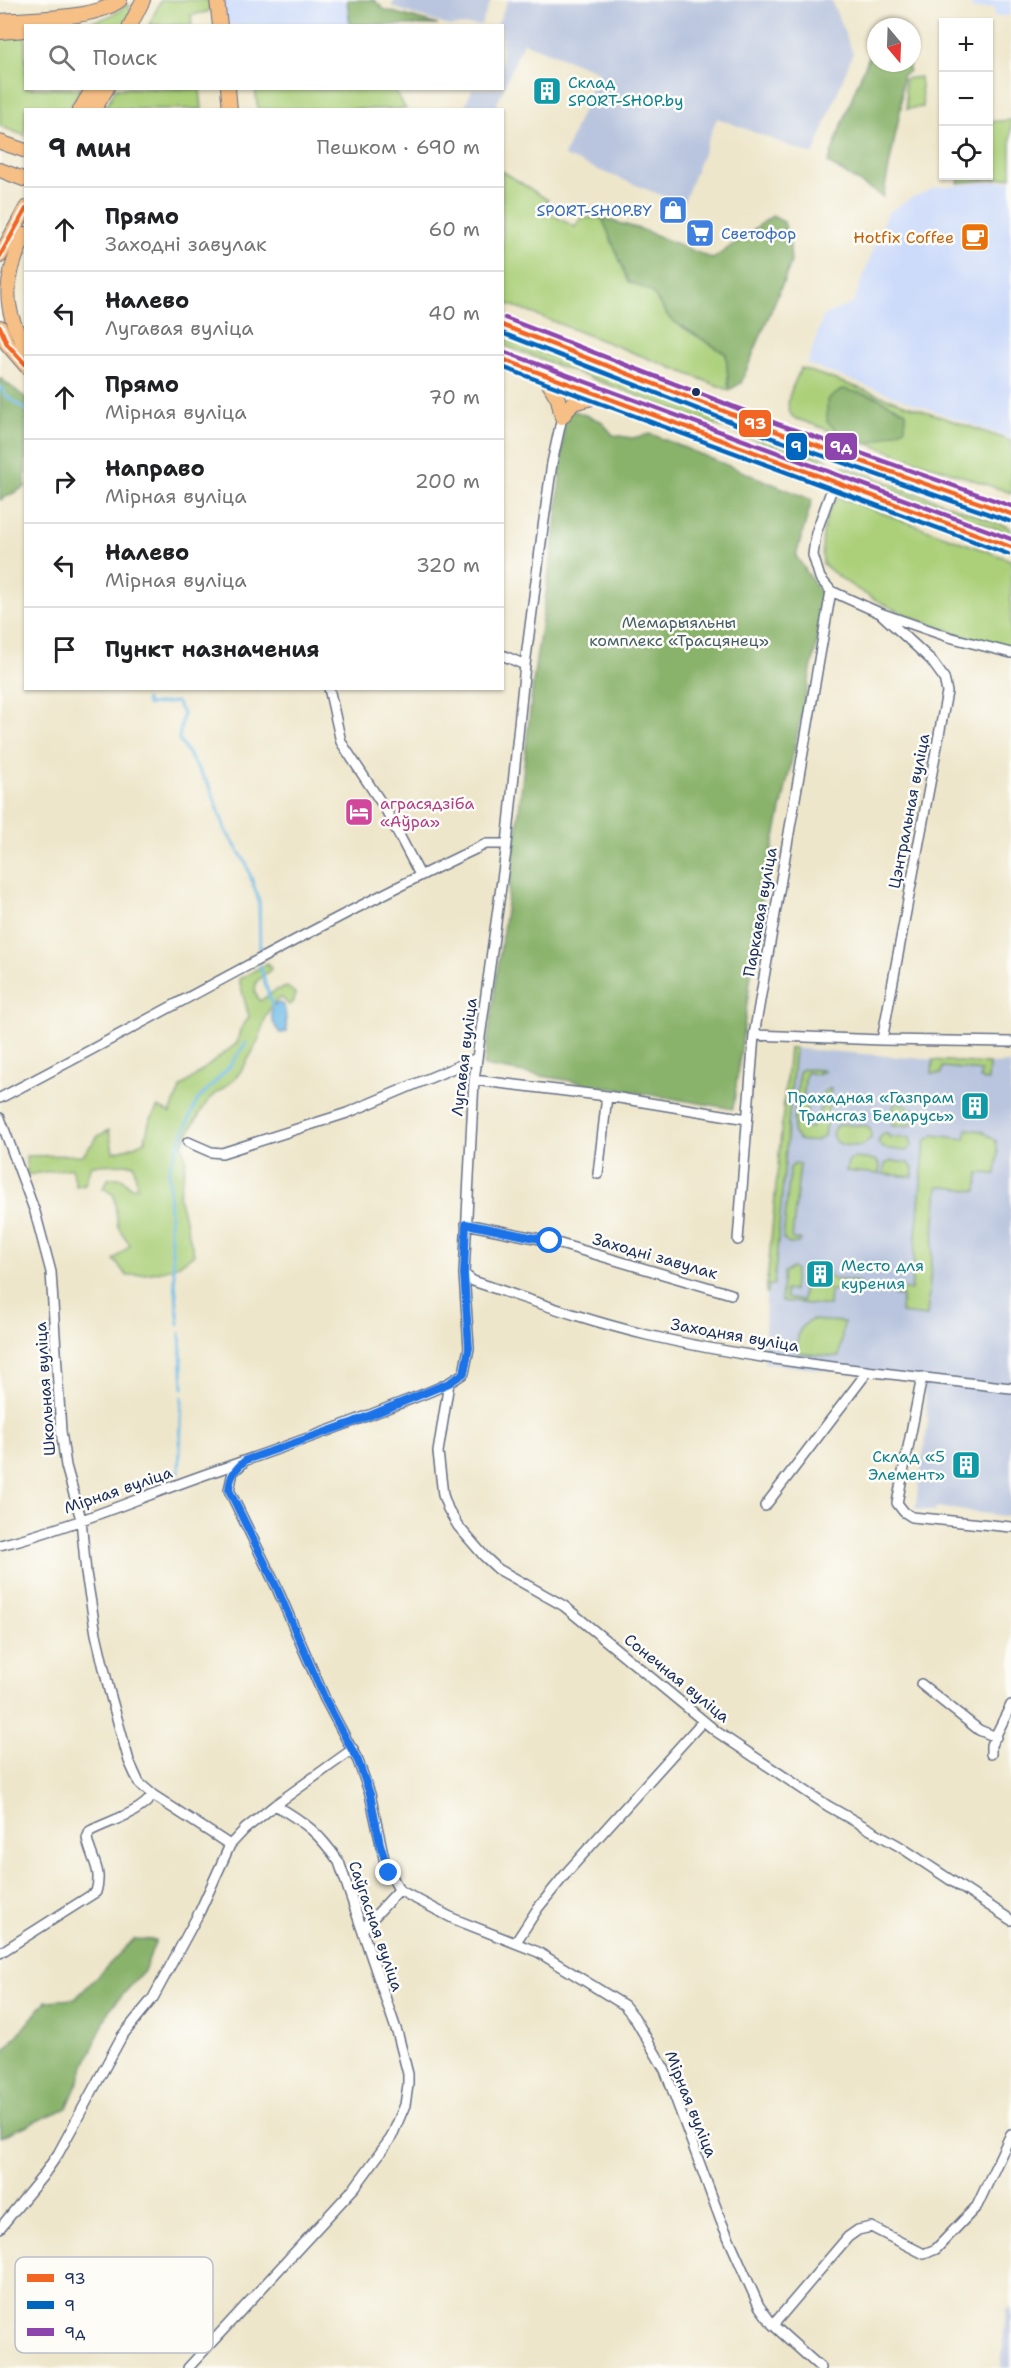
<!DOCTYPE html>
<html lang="ru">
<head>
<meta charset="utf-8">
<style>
  :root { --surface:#fff; --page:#f6f6f6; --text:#202124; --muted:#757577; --line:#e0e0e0 }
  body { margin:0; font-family:"Shantell Sans",sans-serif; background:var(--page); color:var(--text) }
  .controls { position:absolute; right:18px; top:18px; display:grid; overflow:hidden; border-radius:0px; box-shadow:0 2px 4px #0004 }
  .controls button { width:54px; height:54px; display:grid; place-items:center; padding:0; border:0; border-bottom:2px solid var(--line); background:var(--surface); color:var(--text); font:30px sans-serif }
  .compass { position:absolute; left:867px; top:18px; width:54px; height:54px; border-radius:50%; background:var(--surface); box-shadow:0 2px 4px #0004; rotate:161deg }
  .stop { position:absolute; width:18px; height:18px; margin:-14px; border:4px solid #1a73e8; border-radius:50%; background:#fff }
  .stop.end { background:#1a73e8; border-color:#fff; box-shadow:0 2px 6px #0008 }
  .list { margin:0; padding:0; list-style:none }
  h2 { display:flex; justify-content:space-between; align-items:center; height:78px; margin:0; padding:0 24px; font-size:26px }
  h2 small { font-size:20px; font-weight:400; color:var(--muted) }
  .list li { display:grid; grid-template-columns:39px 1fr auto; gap:18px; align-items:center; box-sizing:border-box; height:84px; padding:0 24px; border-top:2px solid var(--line) }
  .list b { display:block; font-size:22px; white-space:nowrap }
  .list p { margin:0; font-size:20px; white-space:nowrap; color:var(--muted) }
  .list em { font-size:20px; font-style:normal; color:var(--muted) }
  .icon { flex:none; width:33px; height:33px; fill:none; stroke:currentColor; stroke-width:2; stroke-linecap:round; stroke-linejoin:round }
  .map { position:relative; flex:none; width:1011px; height:2368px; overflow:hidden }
  .search { position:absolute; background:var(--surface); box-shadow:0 2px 4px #0004; left:24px; top:24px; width:480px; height:66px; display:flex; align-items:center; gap:15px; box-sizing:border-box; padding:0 21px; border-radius:0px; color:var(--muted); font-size:22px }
  .panel { position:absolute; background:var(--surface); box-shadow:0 2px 4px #0004; left:24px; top:108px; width:480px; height:582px; border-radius:0px }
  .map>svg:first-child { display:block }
</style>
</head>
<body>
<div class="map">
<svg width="1011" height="2368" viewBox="0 0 1011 2368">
  <rect width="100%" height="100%" fill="#fdfcf7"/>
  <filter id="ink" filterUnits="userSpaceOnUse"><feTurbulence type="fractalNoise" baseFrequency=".0167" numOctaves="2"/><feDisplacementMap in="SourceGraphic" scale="12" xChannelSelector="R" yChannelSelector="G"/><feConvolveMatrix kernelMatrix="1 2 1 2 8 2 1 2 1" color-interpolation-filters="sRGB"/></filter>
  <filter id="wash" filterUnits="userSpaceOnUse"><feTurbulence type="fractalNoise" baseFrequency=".008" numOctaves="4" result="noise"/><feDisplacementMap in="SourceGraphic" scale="24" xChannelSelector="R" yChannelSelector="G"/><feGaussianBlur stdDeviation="1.35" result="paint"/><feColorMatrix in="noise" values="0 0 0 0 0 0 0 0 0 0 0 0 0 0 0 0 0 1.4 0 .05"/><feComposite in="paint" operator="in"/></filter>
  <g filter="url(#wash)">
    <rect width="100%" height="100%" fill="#eee6ca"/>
    <!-- built -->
    <path fill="#cddbfa" d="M220,0H346L350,25H223Z
      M970,0H1011V15L995,17L994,7L972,10Z
      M1011,180V439L807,364L824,315L853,303L887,213L911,198L937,187Z"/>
    <!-- industrial -->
    <path fill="#b9c5de" d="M394,0H491L481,25L449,26L392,7Z
      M508,0H831L853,53L814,153L810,154L717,118L683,204L564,156L598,72L523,42L495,109H464L472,89L502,88V26L497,25Z
      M789,1048L988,1064L1011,1063V1517L936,1507L935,1511L915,1509L928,1422L923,1381L764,1363L766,1299Z
      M1011,2307V2368H1001L1006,2310Z"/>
    <!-- green -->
    <path fill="#acd07a" stroke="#64806c" stroke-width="1.5" d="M161,0H210L211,8L207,12L191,15L192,25H149Z
      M126,5H129L131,12L123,25L40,26C69,23 104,27 126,5Z
      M25,34L26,88L81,89L69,109L26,110L25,136L0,126V36Z
      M920,77L923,107L907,109L904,79Z
      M116,88L200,89L202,109H105Z
      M255,89H394L406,109H258Z
      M1011,120V177L958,183L960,176H988L989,122Z
      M502,171L548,200L543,210L575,227L581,218H602L629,282L651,291L670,319L726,354L729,390L503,302Z
      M502,338L823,457L828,461L823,462L783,446L769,445L503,345Z
      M801,368L1011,441V493L794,418C780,405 795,383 801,368Z
      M843,466L1011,528V534L848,474L839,469Z
      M838,497L1011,560V650C947,632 874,609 823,564C821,542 822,515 838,497Z
      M268,963L271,969L256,982L255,993L260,1001L276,990L287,987L295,993L294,1001L289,1005L282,998C263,1005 265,1029 256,1045C250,1056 243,1071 233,1080C225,1088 213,1094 206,1104C197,1117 190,1131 182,1144L186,1160L179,1196L194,1254C174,1272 153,1273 127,1276L114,1260L130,1245L118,1227L114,1195L103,1188L109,1178H122L130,1187H137L134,1164L91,1165L85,1184L76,1186L72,1168L27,1175L26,1156L83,1155L98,1136L109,1130L113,1152L129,1148L145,1141L149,1122L158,1107L170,1113L181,1087L237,1043L240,1030L249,1017L239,979Z
      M789,1048H795L774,1285H769L768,1293H766Z
      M933,1060L989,1064L988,1080L980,1079L981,1071L943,1067L941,1074H932Z
      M803,1069L823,1070L824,1072H818V1075L806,1072L803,1100L807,1104L805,1125L808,1128H812V1124H816V1115H819V1109H822L823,1092L831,1088L824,1136C816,1143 810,1142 799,1140L793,1132L799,1071Z
      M894,1103L904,1104L913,1110L914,1120L912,1125L892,1126Z
      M841,1124L867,1126L871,1131V1138L862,1146C849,1145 836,1148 832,1134L835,1127Z
      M967,1129L982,1131L996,1141L998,1153L996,1174L979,1173L977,1191L938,1186L927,1316L901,1313L902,1296L894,1295V1289L911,1290L925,1141L934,1135L965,1139Z
      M884,1134H888L889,1137L910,1138L912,1146L906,1151L883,1148L878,1142L881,1136Z
      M854,1158L875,1160L880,1165L879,1174L846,1171L848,1162Z
      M892,1161L909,1163L913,1169V1177L883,1174L885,1164Z
      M795,1164H800L792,1239L801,1240L798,1243L789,1244L783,1239L790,1168Z
      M792,1268L795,1270L793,1291L786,1290V1298L802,1301L805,1274L802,1273V1269L825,1270L832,1279L860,1282L858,1292L830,1290L829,1306L781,1301L784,1272Z
      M812,1320L844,1322L839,1357L797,1353C798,1338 796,1326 812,1320Z"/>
    <!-- forest -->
    <path fill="#89b26a" stroke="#527064" stroke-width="1.5" d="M347,0H374L385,10L438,25H350Z
      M876,40V63H909V71L902,76L901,107L883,197L828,163L854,92Z
      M772,216L784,222L790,246L791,263L741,383L729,390L726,354L670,319L651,291L629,282L602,218L643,230L713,259Z
      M0,378L26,398L25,487L0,500Z
      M843,389L876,397L906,412L905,428L870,444L847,440L827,422V400Z
      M572,410L601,421L613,435L632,438L651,434L812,500L796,556L826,601L760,907L733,1109L484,1066L516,838L534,674L556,526L564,427L567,415Z
      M134,1939L156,1940L144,1971L109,2010L67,2108L0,2137V2056L46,2001L75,1999Z"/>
    <!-- water -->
    <path fill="#6ebbe8" stroke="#4475a3" stroke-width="1.5" d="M278,1003L282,1004L285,1010L287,1032L280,1033C273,1024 270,1017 272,1006Z"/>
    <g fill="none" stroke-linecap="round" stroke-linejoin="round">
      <!-- stream -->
      <path stroke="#6ebbe8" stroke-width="3" d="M0,386L5,395L26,410
        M143,688L144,692
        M146,700L147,705L176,702L183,713L179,740L210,787L226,831L246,863L259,901L260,950
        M260,966L273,1009
        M179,1324L170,1232L169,1167L197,1101L230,1066L246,1043
        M180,1333L183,1388
        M179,1473L182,1397"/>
    </g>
  </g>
  <g filter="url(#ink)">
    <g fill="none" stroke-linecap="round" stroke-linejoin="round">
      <!-- minor casing -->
      <g stroke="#656f84" stroke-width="12">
        <path id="minor" d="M835,480L816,533L813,555L820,578L831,591L880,613L949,637L1011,653
          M880,613L931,660L944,678L947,692L882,1040
          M502,655L525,665
          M329,688L341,742L386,810L420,875
          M754,1035L882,1040L1011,1042
          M474,1080L607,1096L747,1119
          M0,1098C162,1014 320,922 486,844H507
          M0,1118L35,1212L51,1272L61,1431L66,1466L81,1519L86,1573L96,1634L109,1690L129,1761L139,1783L153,1795L230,1845
          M188,1142L211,1152L222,1153L347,1113L477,1058
          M598,1174L607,1096
          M466,1224L550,1241L731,1294
          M738,1240L754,1035L831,591
          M464,1274L473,1281C530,1300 588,1321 647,1335C766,1363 889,1373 1011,1388
          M922,1377L897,1503L904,1512L912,1517L1011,1527
          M449,1383L438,1452L443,1495L448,1509L458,1526L484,1556L498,1569L564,1606L717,1732L828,1806L899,1846L1011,1920
          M242,1464L233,1472L229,1490L276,1586L325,1699L358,1761L370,1794L385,1863L399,1890L454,1919L538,1952L624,2005L634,2017L665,2070L721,2221L759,2306L773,2325L821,2368
          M765,1506L868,1371
          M0,1545C77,1526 149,1493 224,1468C281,1448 338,1428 395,1405C418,1396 444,1388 464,1373L469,1348L464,1274L474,1080L507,844L525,665L543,527L552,463L562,417
          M921,1684L979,1730L996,1737
          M991,1754V1745L1011,1705
          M275,1805L353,1749
          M363,1929L399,1890
          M516,1942L538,1908L568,1871L703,1721
          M0,1953L96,1892C103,1869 91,1860 87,1838L90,1831C111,1820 139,1814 153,1795
          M0,2228L42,2177L58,2154L122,2036L153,1998L200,1911L230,1845L245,1829L275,1805C306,1823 319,1833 339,1862L398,2035L408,2074V2085L405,2105L391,2138L355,2187L188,2368
          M773,2325L848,2237L858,2230L871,2227L924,2254L936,2249L977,2206L1011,2134"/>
      </g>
      <!-- highway casing -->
      <g stroke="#656f84" stroke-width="16">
        <path id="highway" d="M217,0L220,26
          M0,21C32,18 95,20 120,0
          M130,26L143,0
          M0,32L26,30
          M228,88L230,110
          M80,110L93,88
          M94,110L107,88
          M0,142L26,151
          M0,170L26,180
          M26,234C5,274 0,307 26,347
          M0,256L26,208
          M502,325L775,431L1011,514
          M0,327L7,344L26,366
          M502,359L1011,547
          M544,375L558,399L562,417
          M562,417L573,403L600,396"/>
      </g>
      <!-- minor -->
      <use href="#minor" stroke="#fff" stroke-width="9"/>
      <!-- highway -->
      <use href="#highway" stroke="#f5bf86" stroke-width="14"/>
      <!-- bus-1 casing -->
      <g stroke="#fdfcf7" stroke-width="9">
        <path id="bus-1" d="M0,256L26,209
          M502,325L775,431L1011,514
          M0,327L7,344L26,365
          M502,359L1011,547"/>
      </g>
      <!-- bus-2 casing -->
      <g stroke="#fdfcf7" stroke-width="9">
        <path id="bus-2" d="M502,333L772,438L1009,521
          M502,367L1008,554"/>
      </g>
      <!-- bus-3 casing -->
      <g stroke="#fdfcf7" stroke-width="9">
        <path id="bus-3" d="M505,318L778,424L1011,506
          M505,352L1011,539"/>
      </g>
      <!-- bus-1 -->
      <use href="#bus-1" stroke="#f26522" stroke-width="4.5"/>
      <!-- bus-2 -->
      <use href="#bus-2" stroke="#0065bd" stroke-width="4.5"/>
      <!-- bus-3 -->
      <use href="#bus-3" stroke="#8e44ad" stroke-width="4.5"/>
    </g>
  </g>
  <g fill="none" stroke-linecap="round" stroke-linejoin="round" filter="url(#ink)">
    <!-- route -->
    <path stroke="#1a73e8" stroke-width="8" d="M389,1873L380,1844L370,1794L358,1761L325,1699L276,1586L229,1490C230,1476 235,1469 246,1460L354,1422L449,1383L464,1373L469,1348L464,1274L466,1224L550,1241"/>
  </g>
  <!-- icons -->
  <defs>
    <g id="building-square" transform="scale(1.5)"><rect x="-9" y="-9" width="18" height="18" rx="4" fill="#0f9aa8" stroke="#fdfcf7"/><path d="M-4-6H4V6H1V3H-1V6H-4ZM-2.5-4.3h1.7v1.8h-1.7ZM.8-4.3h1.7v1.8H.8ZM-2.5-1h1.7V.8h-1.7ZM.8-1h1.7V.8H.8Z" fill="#fff"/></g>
    <g id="shop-square" transform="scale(1.5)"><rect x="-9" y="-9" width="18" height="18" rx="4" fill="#3f7fe0" stroke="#fdfcf7"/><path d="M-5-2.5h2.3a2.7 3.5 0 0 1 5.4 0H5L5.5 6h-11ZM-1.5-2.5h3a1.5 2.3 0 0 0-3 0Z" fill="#fff"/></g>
    <g id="supermarket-square" transform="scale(1.5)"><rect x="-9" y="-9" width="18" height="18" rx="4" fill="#3f7fe0" stroke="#fdfcf7"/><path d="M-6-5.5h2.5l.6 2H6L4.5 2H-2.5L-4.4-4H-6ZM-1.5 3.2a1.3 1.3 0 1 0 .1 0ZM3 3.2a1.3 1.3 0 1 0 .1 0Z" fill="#fff"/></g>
    <g id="cafe-square" transform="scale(1.5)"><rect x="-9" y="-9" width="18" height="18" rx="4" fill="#e8710a" stroke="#fdfcf7"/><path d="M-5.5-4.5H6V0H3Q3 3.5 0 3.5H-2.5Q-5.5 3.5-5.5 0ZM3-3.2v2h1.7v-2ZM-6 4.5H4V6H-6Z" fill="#fff"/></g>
    <g id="hotel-square" transform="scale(1.5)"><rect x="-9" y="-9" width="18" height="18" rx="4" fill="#d1479c" stroke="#fdfcf7"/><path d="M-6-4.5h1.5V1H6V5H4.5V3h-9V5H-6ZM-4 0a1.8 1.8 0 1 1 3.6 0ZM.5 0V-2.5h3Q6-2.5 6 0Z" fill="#fff"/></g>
  </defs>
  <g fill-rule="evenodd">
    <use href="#building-square" x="547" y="91"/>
    <use href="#shop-square" x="673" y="210"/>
    <use href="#supermarket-square" x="700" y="233"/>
    <use href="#cafe-square" x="975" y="237"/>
    <use href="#hotel-square" x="359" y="812"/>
    <use href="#building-square" x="975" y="1106"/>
    <use href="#building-square" x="820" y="1274"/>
    <use href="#building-square" x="966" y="1465"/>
  </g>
  <!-- markers -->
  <circle fill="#1b2f5e" stroke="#fdfcf7" stroke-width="2" cx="696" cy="392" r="5"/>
  <g text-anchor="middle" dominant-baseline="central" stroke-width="5" stroke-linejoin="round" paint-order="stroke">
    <!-- culture labels -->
    <g font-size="16" fill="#0d838f" stroke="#fdfcf7" text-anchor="start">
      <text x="568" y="82">Склад<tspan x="568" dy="18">SPORT-SHOP.by</tspan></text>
      <text x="954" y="1097" text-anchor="end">Прахадная «Газпрам<tspan x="954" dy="18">Трансгаз Беларусь»</tspan></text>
      <text x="841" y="1265">Место для<tspan x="841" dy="18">курения</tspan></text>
      <text x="945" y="1456" text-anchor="end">Склад «5<tspan x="945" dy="18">Элемент»</tspan></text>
    </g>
    <!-- shop labels -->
    <g font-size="16" fill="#366cbe" stroke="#fdfcf7" text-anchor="end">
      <text x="652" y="210">SPORT-SHOP.BY</text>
      <text x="721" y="233" text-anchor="start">Светофор</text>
    </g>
    <!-- food labels -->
    <g font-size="16" fill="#c56008" stroke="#fdfcf7" text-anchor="end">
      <text x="954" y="237">Hotfix Coffee</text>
    </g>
    <!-- park labels -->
    <g font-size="16" fill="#465f66" stroke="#fdfcf7">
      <text x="679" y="622">Мемарыяльны<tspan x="679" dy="18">комплекс «Трасцянец»</tspan></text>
    </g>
    <!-- hotel labels -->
    <g font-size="16" fill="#b23c85" stroke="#fdfcf7" text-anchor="start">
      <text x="380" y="803">аграсядзіба<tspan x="380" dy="18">«Аўра»</tspan></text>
    </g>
    <!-- street labels -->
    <g font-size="16" fill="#1b2f5e" stroke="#fdfcf7">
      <text transform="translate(909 811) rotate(-79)">Цэнтральная вуліца</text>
      <text transform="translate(760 912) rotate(-80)">Паркавая вуліца</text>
      <text transform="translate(464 1057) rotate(-83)">Лугавая вуліца</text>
      <text transform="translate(655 1256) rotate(16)">Заходні завулак</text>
      <text transform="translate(735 1335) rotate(10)">Заходняя вуліца</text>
      <text transform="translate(45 1389) rotate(-94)">Школьная вуліца</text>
      <text transform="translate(118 1490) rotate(-19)">Мірная вуліца</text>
      <text transform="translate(677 1678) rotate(39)">Сонечная вуліца</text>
      <text transform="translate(376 1926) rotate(71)">Саўгасная вуліца</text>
      <text transform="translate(691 2104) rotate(68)">Мірная вуліца</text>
    </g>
  </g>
  <!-- legend -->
  <rect x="15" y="2257" width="198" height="96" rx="9" fill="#fdfcf7" stroke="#b9bec9" stroke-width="1.5"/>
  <rect x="27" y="2274" width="27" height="8" fill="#f26522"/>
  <rect x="27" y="2301" width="27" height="8" fill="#0065bd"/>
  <rect x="27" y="2328" width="27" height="8" fill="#8e44ad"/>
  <g font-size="16" fill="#1b2f5e">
    <text x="64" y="2284">93</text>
    <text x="64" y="2311">9</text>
    <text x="64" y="2338">9д</text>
  </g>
  <g stroke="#fdfcf7" stroke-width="2">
    <rect x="738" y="409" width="34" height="29" rx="6" fill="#f26522"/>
    <rect x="824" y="432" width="34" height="29" rx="6" fill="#8e44ad"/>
    <rect x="785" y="432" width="23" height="29" rx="6" fill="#0065bd"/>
  </g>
  <g font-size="16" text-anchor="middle" font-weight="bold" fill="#fff">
    <text x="755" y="429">93</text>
    <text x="841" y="452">9д</text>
    <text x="796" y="452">9</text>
  </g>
</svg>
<div class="controls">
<button>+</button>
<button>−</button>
<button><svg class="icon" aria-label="locate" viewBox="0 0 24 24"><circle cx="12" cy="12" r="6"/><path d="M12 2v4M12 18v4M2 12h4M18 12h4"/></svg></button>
</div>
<svg class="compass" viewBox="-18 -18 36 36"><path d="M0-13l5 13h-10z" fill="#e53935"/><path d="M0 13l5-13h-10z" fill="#757577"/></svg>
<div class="stop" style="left:550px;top:1241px"></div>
<div class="stop end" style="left:389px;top:1873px"></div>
<div class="search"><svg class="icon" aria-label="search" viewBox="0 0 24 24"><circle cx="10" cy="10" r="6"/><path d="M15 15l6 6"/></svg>Поиск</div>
<section class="panel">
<h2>9 мин<small>Пешком · 690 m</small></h2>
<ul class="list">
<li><svg class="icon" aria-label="ahead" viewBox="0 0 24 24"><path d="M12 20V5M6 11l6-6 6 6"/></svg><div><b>Прямо</b><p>Заходні завулак</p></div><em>60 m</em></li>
<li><svg class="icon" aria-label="left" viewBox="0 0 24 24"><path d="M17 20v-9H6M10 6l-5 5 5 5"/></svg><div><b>Налево</b><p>Лугавая вуліца</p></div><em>40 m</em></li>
<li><svg class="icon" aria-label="ahead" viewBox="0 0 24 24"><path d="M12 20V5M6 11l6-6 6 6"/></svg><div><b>Прямо</b><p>Мірная вуліца</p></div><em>70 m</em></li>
<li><svg class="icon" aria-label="right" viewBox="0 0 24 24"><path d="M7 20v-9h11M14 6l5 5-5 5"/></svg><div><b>Направо</b><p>Мірная вуліца</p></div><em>200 m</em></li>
<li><svg class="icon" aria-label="left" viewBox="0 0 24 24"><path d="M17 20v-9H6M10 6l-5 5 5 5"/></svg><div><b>Налево</b><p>Мірная вуліца</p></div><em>320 m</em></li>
<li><svg class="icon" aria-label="arrive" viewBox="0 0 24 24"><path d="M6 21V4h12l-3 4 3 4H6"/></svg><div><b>Пункт назначения</b></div></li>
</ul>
</section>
</div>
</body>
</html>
